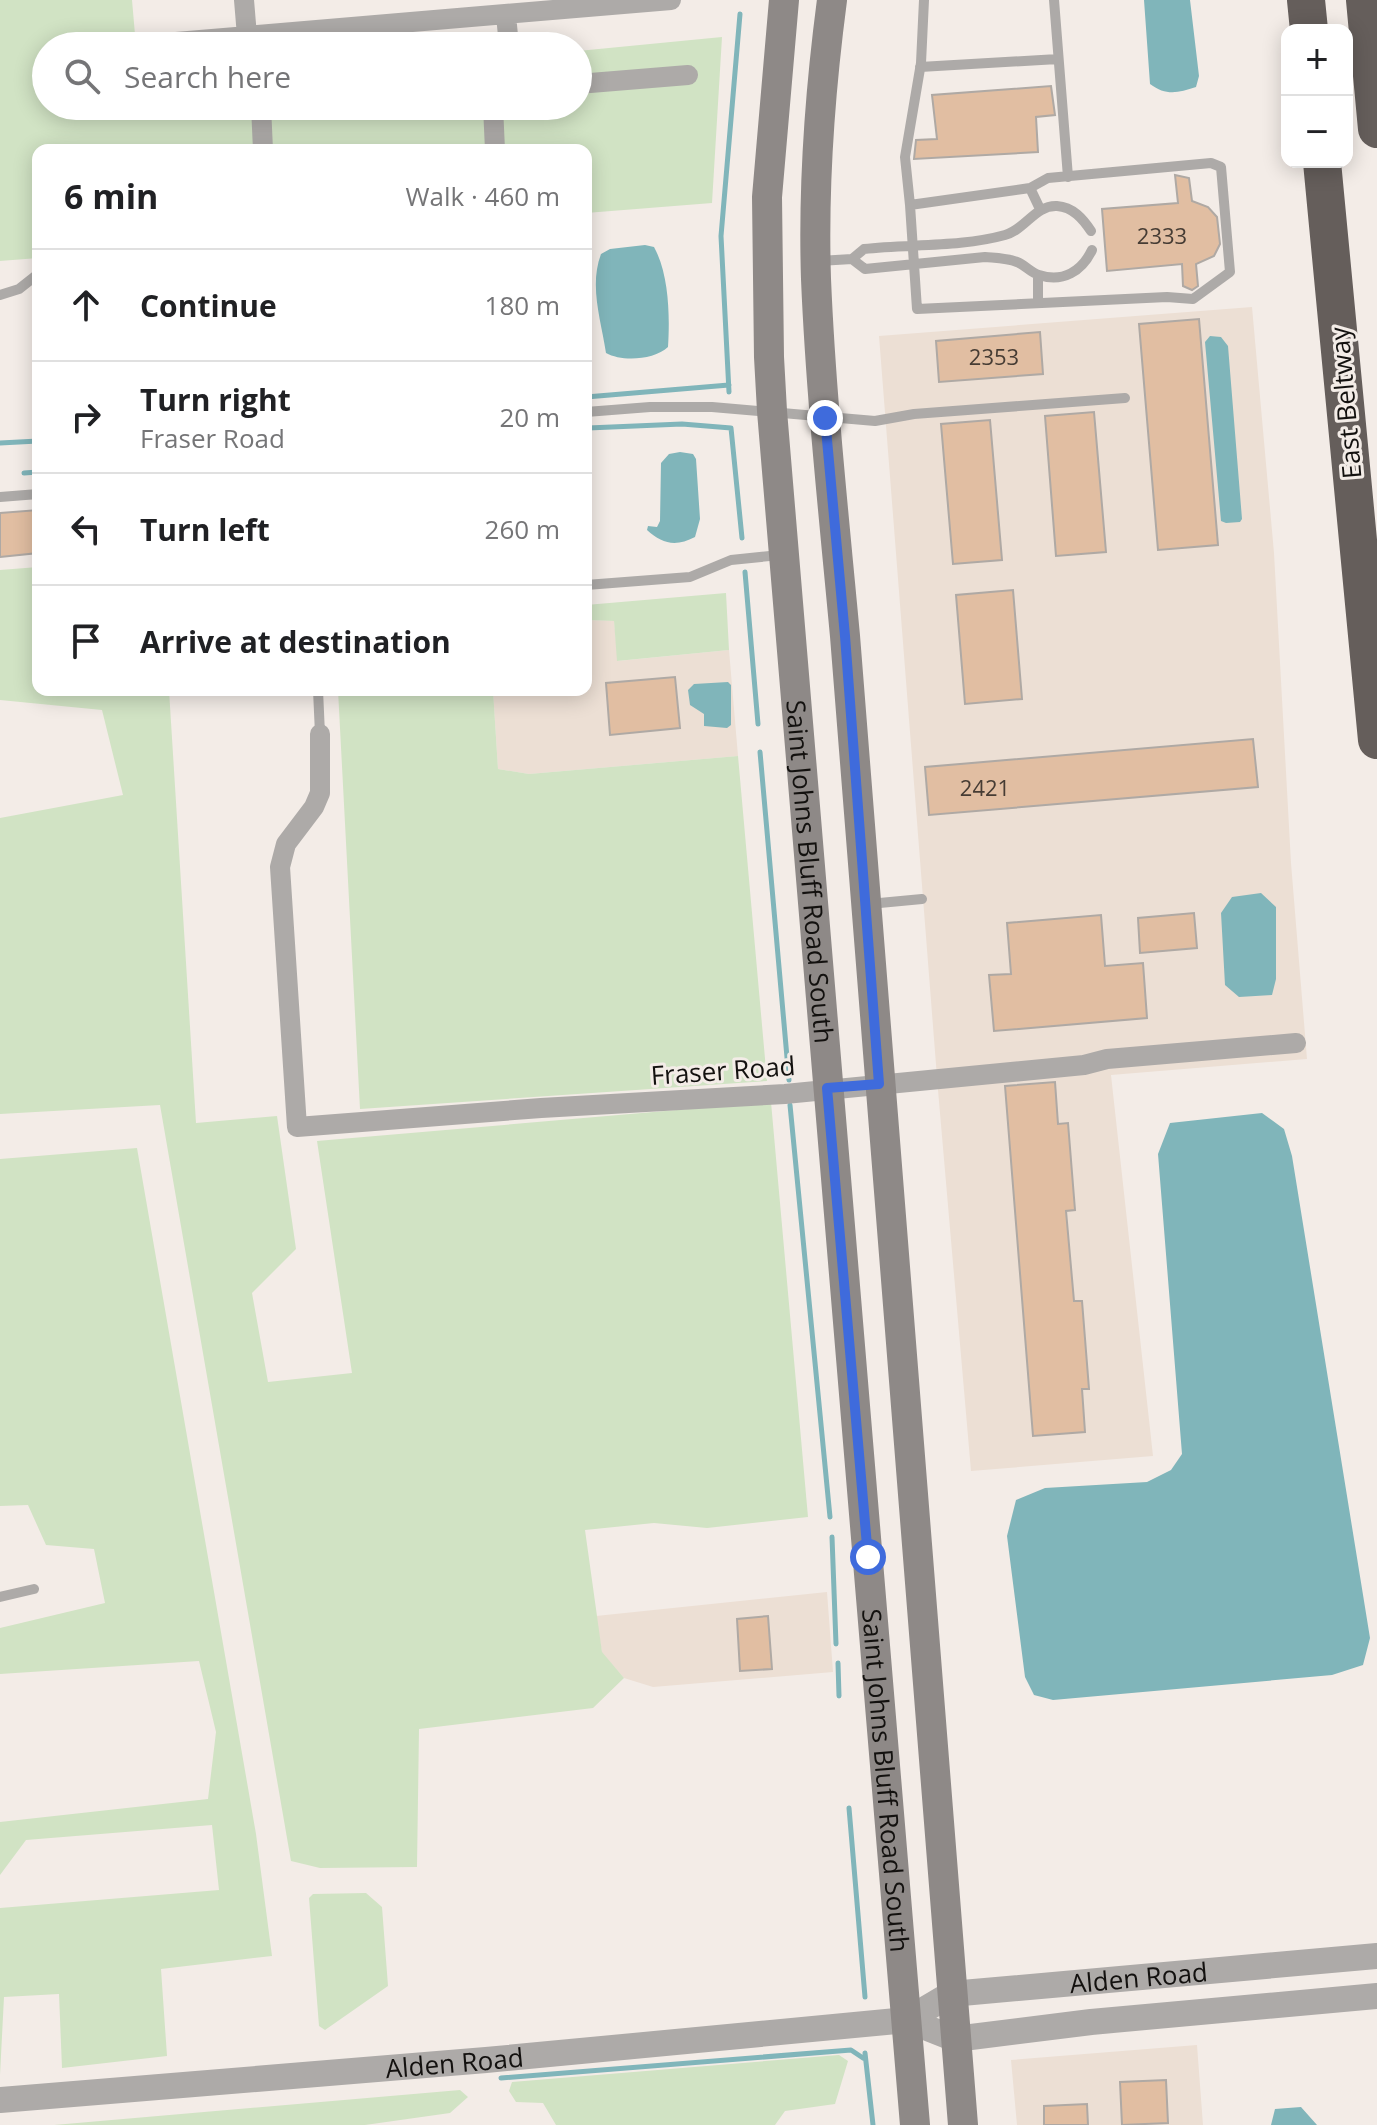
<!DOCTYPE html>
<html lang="en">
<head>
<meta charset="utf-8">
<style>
  :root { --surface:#fff; --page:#f2f2f2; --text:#202124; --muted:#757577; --line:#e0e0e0 }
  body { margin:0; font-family:"Open Sans",sans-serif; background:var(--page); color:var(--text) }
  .controls { position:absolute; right:24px; top:24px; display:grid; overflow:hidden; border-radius:16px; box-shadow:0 4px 20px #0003 }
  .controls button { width:72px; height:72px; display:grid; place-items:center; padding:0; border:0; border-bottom:2px solid var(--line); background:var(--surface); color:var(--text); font:40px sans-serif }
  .stop { position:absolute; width:24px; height:24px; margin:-18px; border:6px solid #3f6bdc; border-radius:50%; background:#fff }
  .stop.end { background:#3f6bdc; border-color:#fff; box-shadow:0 2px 8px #0008 }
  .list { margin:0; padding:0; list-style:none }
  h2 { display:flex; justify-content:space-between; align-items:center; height:104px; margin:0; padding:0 32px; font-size:34px }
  h2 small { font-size:26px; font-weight:400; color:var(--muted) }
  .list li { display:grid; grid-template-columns:52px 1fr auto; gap:24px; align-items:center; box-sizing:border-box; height:112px; padding:0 32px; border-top:2px solid var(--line) }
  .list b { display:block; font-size:30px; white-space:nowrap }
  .list p { margin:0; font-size:26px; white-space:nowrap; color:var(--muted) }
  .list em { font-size:26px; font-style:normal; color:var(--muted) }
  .icon { flex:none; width:44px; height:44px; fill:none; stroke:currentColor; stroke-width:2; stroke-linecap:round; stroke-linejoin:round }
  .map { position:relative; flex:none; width:1377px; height:2125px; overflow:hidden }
  .search { position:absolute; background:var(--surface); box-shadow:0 4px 20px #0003; left:32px; top:32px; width:560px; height:88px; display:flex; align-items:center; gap:20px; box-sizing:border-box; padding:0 28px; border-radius:44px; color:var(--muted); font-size:30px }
  .panel { position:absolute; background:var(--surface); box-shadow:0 4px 20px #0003; left:32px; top:144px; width:560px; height:552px; border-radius:16px }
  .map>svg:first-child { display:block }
</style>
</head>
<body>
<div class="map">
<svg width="1377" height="2125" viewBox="0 0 1377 2125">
  <rect width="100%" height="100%" fill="#f3ece7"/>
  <!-- built -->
  <path fill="#ecdfd4" d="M1252,307L1274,553L1291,863L1307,1059L1111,1075L1153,1456L971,1471L938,1090L879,336Z
    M586,620L614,621L618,661L729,650L738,756L529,774L498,769L493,690H586Z
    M827,1592L833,1672L653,1687L624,1678L602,1653L596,1616Z
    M1197,2045L1203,2125H1017L1011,2060Z"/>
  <!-- green -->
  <path fill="#d1e3c4" d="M0,0H132L136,46H46V106H578V51L722,37L712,203L586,213V150H38V258L0,261Z
    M38,567V690H169L196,1123L277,1116L296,1249L252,1293L268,1382L352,1373L317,1141L771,1102L808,1517L707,1528L654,1523L585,1530L602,1652L624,1678L593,1708L419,1729L417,1867L320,1868L291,1861L160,1105L0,1114V818L123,795L102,710L0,700V570Z
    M726,593L729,650L617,661L614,621L586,620V605Z
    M338,690H493L498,769L529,774L738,756L767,1081L360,1109Z
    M137,1148L256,1834L272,1956L161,1969L167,2056L62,2068L59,1994L4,1997L0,2075V1908L219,1890L212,1825L26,1840L0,1875V1822L208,1799L216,1732L199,1661L0,1674V1628L105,1603L94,1549L46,1545L28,1505L0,1506V1159Z
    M366,1893L382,1907L388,1986L325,2030L319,2026L309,1898L313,1894Z
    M839,2055L848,2061L835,2104L785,2111L775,2125H556L543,2103L516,2102L509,2091L512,2082Z
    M460,2090L468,2097L450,2113L365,2125H54Z"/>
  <!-- water -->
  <path fill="#80b5ba" d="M1144,0H1190L1199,76L1196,87C1178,93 1166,96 1150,84Z
    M645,245L654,247C669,274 670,316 668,347C654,360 622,362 606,353C601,320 589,286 601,254L610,249Z
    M1210,336L1221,337L1228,346L1242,519L1240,522L1226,523L1221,521L1205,342Z
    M680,452L693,454L696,459L700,519L695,537C676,547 662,544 647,530L648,526L657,527L660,521L661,463L669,454Z
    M728,682L731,685V725L727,728L704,726V714L690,705L688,690L694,684Z
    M1261,893L1276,907V979L1272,995L1239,997L1225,985L1221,913L1232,897Z
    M1262,1113L1284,1129L1292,1156L1370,1638L1363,1665L1332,1675L1053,1700L1034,1695L1025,1677L1007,1536L1016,1500L1045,1488L1147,1482L1171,1470L1182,1454L1158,1154L1170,1123Z
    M1301,2107L1317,2125H1271L1275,2109Z"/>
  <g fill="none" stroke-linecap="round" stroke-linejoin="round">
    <!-- stream -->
    <path stroke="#80b5ba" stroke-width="5" d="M729,392L721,236L740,14
      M586,397L729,385
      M588,428L682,424L731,428
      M731,428L742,538
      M0,443L38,441
      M24,473L38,472
      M745,572L758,724
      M760,752L789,1080
      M790,1105L830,1517
      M832,1537L836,1644
      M838,1663L839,1696
      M849,1808L865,1997
      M865,2053L873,2125
      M501,2078L851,2050L863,2058"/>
  </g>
  <!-- building -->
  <path fill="#e1bea2" stroke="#afa9a4" stroke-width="2" d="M1051,86L1055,115L1036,117L1038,152L914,159L916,140L937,139L932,95Z
    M1175,175L1189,178L1192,201L1208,207L1217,217L1220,244L1214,256L1196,264L1198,286L1192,290L1183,286L1182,264L1107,271L1102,209L1178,203Z
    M1199,319L1218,545L1158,550L1139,324Z
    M1040,332L1043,374L939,382L936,341Z
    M1094,412L1106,552L1056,556L1045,416Z
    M990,420L1002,560L953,564L941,424Z
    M38,510V553L0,557V513Z
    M1013,590L1022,699L965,704L956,595Z
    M675,677L680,728L610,735L606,683Z
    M1253,739L1258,787L929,815L925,767Z
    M1194,913L1197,948L1140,953L1138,918Z
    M1101,915L1105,966L1143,963L1147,1018L994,1031L989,975L1011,974L1007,923Z
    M1055,1082L1058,1124L1068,1123L1075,1210L1066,1211L1074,1301H1082L1089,1389H1082L1085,1432L1033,1436L1005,1086Z
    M768,1616L772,1669L740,1671L737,1619Z
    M1166,2080L1168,2123L1122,2125L1120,2082Z
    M1087,2104L1088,2125H1044V2106Z"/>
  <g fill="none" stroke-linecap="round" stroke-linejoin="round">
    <!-- service -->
    <path stroke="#adaaa8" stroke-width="10" d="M1054,0L1068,177
      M920,67L1058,59
      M1211,163L1221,167L1230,272L1193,299L1167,297L917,309L910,205L1030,188L1048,178Z
      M1030,188L1040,209
      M910,205L905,157L921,63L924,0
      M852,259L865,269L985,257C995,258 1007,258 1017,262C1025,265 1031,273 1039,275C1063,283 1082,271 1092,250
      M819,261L852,259L864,249C909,244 962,247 1005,235C1026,229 1035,205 1057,206C1073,207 1083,219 1091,231
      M0,295L19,289L38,274
      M1038,303V275
      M586,412L650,407H712L875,421L914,414L1125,398
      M0,497L38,494
      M586,585L690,577L731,560L780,555
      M318,690L320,734
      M869,904L922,899
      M0,1597L34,1589"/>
    <!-- minor -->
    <path stroke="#adaaa8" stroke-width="20" d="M244,0L247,36L251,46
      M506,15L509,46
      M152,44L671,0
      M578,84L688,75
      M261,106L263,150
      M279,106H319
      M493,106L495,150
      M320,734V793L314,807L286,844L280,867L297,1127L541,1108L785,1094L1084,1065L1107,1059L1296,1043"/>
    <!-- tertiary -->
    <g stroke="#adaaa8" stroke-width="26">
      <path d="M907,2020L955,2039L1091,2022L1377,1996"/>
      <path id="s1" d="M0,2100L486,2060L907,2020L951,1994L1377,1956"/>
    </g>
    <!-- secondary -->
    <g stroke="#8e8987" stroke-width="30">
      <path id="s2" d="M784,0L767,197L769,357L772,411L915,2125"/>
      <path d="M832,0C820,91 813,186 816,279C821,398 834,517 845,636L963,2125"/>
    </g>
    <!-- motorway -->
    <path stroke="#655e5b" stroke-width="38" d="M1306,0L1309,30
      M1365,0L1377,129
      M1322,162L1377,740"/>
  </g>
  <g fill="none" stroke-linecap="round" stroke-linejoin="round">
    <!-- route -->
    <path stroke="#3f6bdc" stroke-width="10" d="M825,418L845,636L879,1084L827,1088L868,1557"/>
  </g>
  <g text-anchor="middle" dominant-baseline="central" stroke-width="6" stroke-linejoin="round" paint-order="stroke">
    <!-- number labels -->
    <g font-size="22" fill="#463c34">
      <text x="1162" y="235">2333</text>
      <text x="994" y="356">2353</text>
      <text x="985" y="787">2421</text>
    </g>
    <!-- street labels -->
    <g font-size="26" fill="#13110f" stroke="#f3ece7">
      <text transform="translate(1345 403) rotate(-95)">East Beltway</text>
      <text stroke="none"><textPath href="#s2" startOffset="874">Saint Johns Bluff Road South</textPath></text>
      <text transform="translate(723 1070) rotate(-4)">Fraser Road</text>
      <text stroke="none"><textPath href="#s2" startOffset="1786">Saint Johns Bluff Road South</textPath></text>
      <text stroke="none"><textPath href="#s1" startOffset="1150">Alden Road</textPath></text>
      <text stroke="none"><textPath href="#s1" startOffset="456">Alden Road</textPath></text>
    </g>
  </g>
</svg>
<div class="controls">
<button>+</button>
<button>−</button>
</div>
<div class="stop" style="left:868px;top:1557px"></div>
<div class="stop end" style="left:825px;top:418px"></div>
<div class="search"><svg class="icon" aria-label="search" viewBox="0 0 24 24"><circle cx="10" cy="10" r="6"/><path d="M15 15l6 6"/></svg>Search here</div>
<section class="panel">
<h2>6 min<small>Walk · 460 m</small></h2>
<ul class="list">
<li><svg class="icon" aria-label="ahead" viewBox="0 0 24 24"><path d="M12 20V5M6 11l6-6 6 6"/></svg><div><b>Continue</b></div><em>180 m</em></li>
<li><svg class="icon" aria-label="right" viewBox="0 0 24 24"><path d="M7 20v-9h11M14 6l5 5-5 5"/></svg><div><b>Turn right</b><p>Fraser Road</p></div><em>20 m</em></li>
<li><svg class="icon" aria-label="left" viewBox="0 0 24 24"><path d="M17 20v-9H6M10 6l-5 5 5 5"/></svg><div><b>Turn left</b></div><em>260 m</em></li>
<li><svg class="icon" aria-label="arrive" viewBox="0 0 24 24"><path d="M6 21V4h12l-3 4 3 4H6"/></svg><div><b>Arrive at destination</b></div></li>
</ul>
</section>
</div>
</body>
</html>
